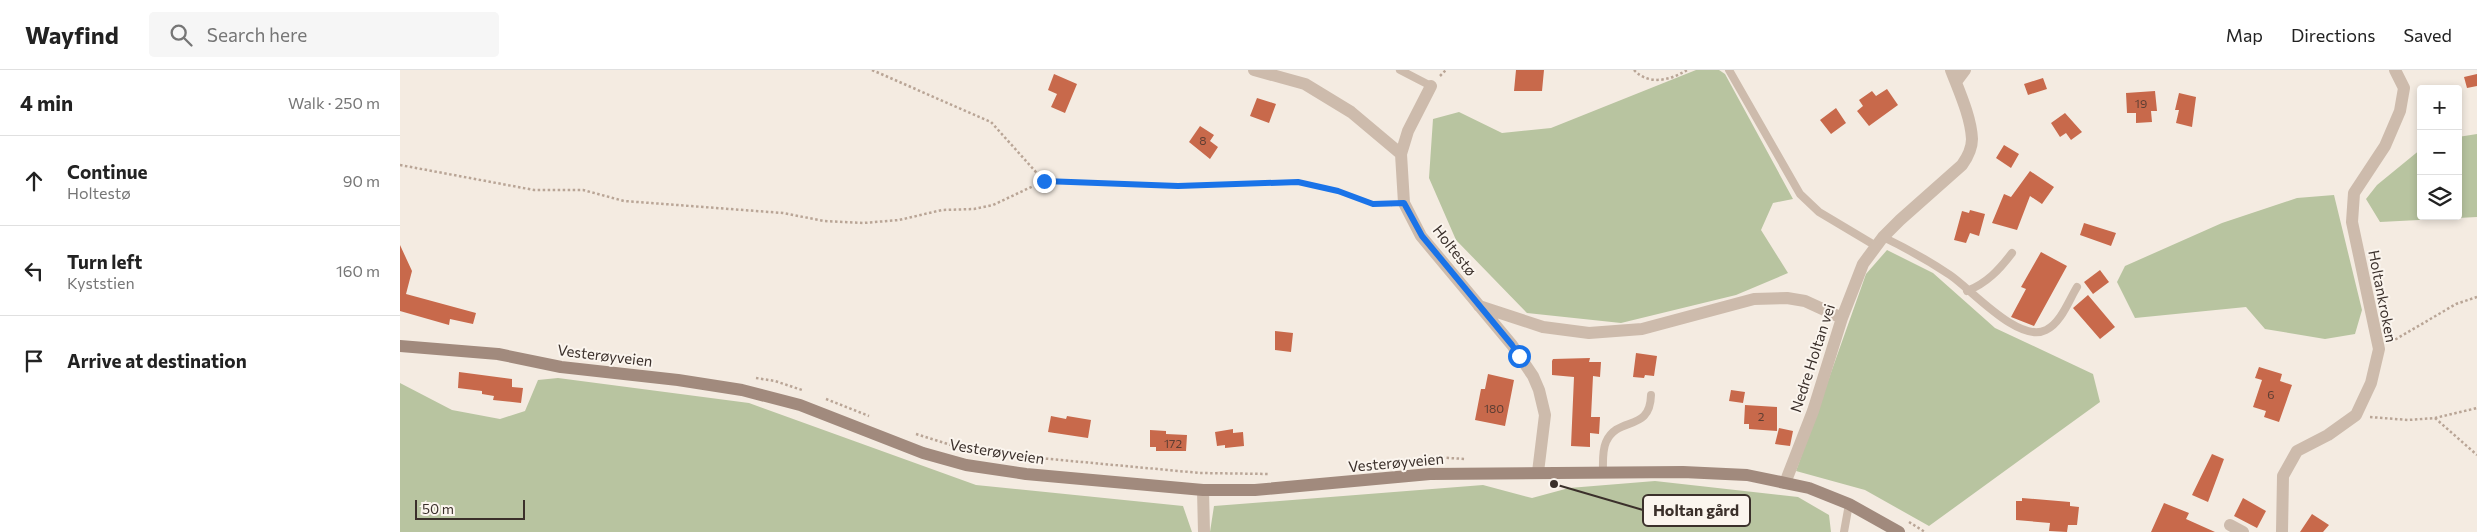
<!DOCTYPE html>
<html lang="en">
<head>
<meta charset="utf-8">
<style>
  :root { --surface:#fff; --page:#f6f6f6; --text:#222; --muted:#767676; --line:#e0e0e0 }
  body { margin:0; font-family:Commissioner,sans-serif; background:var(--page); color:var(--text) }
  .controls { position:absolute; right:15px; top:15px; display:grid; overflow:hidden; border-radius:5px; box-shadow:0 2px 8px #0003 }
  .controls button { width:45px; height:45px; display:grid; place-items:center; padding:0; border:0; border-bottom:1px solid var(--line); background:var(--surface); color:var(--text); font:25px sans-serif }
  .scale { position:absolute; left:15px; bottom:12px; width:110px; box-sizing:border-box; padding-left:5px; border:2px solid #3b302b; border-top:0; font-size:14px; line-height:18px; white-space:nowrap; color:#3b302b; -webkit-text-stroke:4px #fbf5ee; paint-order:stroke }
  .stop { position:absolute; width:15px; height:15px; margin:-11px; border:4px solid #1a73e8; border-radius:50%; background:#fff }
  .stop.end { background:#1a73e8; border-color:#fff; box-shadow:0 1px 5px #0008 }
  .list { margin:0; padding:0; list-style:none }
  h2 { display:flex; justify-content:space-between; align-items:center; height:65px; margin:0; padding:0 20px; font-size:21px }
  h2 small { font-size:16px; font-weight:400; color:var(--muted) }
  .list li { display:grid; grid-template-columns:32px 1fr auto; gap:15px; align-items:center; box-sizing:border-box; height:90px; padding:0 20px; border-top:1px solid var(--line) }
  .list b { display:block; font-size:19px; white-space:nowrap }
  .list p { margin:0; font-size:16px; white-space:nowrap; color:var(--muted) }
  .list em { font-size:16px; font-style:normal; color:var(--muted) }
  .icon { flex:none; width:28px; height:28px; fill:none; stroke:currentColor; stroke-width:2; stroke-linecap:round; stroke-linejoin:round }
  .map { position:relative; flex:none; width:2077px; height:462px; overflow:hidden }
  header { display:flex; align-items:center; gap:30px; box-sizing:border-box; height:70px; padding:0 25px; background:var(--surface); border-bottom:1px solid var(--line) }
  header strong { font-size:24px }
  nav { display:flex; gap:28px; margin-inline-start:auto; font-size:18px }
  .search { width:350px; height:45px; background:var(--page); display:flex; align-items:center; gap:12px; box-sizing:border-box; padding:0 18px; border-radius:5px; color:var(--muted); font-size:19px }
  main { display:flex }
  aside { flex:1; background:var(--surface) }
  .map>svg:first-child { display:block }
</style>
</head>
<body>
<header>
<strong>Wayfind</strong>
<div class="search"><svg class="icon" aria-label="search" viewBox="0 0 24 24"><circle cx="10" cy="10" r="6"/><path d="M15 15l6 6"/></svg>Search here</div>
<nav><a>Map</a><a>Directions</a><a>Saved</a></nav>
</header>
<main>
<aside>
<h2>4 min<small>Walk · 250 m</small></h2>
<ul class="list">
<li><svg class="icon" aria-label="ahead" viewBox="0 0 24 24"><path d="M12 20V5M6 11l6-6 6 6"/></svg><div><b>Continue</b><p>Holtestø</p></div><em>90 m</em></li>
<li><svg class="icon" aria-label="left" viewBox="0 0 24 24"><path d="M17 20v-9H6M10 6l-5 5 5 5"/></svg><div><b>Turn left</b><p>Kyststien</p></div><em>160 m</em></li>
<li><svg class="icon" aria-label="arrive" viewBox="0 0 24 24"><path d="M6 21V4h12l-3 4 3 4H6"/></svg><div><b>Arrive at destination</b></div></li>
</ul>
</aside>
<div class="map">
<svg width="2077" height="462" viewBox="0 0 2077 462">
  <rect width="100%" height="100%" fill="#f4ebe1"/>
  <!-- green -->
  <path fill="#b8c4a0" d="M1296,0H1319L1325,4L1393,129L1373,133L1361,160L1388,203L1336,225L1221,253L1127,243L1056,170L1029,108L1033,49L1059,42L1102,63L1151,58Z
    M2077,64V147L1980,152L1966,129L1977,115L2021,79V146H2058V67Z
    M1934,125L1962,240L1955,264L1925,269L1865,259L1846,237L1735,248L1717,212L1725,196L1822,153L1897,128Z
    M1487,180L1533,203L1595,258L1693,304L1700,332L1529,456L1465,420L1396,401L1466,204Z
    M158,308L349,333L576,415L783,436L792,462H0V313L52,340L100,349L125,341L138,310Z
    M1255,411L1398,427L1429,445L1431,462H810L814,436L1083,415L1132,428L1169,418Z"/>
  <!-- building -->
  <path fill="#c8694b" d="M1116,0H1144L1142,21H1114Z
    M654,4L677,14L665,43L651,37L657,24L648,20Z
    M2077,4V16L2067,18L2064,7Z
    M1643,8L1647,19L1628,25L1624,14Z
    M1487,19L1498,35L1469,56L1457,41L1463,36L1459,30L1472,21L1476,26Z
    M1755,21L1757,41H1751L1752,52L1736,53V43H1727L1726,23Z
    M1779,23L1796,27L1792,57L1776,53L1779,40H1775Z
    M857,28L876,34L869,53L850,46Z
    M1436,38L1446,53L1431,64L1420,50Z
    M1665,43L1682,62L1671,70L1666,63L1660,67L1651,53Z
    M800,56L814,65L810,71L818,77L810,89L789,72Z
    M1604,75L1619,84L1611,98L1596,88Z
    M1630,101L1654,117L1642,134L1630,126L1617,160L1592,153L1604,124L1611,127Z
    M1570,140L1585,144L1579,166L1570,163L1566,173L1554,170L1562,141L1569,143Z
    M1684,153L1716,163L1711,176L1680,165Z
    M0,175L12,201L6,224L76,243L73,254L50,249L49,255L0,241Z
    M1641,182L1667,196L1634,256L1611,247L1626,219L1621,217Z
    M1700,200L1709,212L1693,224L1684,212Z
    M1688,225L1715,257L1700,269L1673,238Z
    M875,261L893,263L891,282L875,280Z
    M1236,283L1257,286L1254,306L1245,305L1244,308L1233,307Z
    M1190,288L1189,292H1201L1200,307L1193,306L1191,347H1200L1199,364L1190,363V377L1171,376L1174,307L1152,305V291L1153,289Z
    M1859,297L1882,304L1880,311L1892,315L1879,352L1864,347L1866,341L1853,337L1862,310L1855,308Z
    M59,302L112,309V317L123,318L121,333L93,330L94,326L82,324V321L58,318Z
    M1088,304L1114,310L1105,356L1075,350L1081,319H1085Z
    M1331,320L1345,322L1343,333L1329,331Z
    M1345,335L1377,337V361L1349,359V354H1344Z
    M651,346L666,349L667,346L691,350L688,368L648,362Z
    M1379,358L1393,361L1390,376L1375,374Z
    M833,359V363L843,362L844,376L825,378V375L817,376L815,362Z
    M750,360L766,361V364L787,365L786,381H756V377H750Z
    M1812,384L1824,389L1808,432L1792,425Z
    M1622,428L1670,432V436L1679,437L1677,455H1668L1667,462L1649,461L1650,453L1616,450V431H1622Z
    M1843,428L1866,441L1857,458L1834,446Z
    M1764,433L1789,443L1786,449L1815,462H1751Z
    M1912,444L1929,455L1923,462H1900Z"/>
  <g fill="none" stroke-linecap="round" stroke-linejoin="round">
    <!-- path -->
    <path stroke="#b9a596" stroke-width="2.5" stroke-dasharray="2.5 2.5" stroke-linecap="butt" d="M472,0L591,52L644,111L778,116L898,112L937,121L973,134L992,135
      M1234,0C1249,16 1271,10 1287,0
      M1040,6L1046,0
      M0,95L134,120H183L224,131L383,143L424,151L463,153L499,150L542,140L574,139L593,135L644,111
      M1991,272L2056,234L2077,227
      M356,308L375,311L402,320
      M426,329L469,346
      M1970,347L2008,350L2035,348L2077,338
      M2035,348L2077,385
      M516,364L554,376
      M596,384L800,403L870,404
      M987,393L1032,387L1066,389
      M1509,452L1525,462"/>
    <!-- service -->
    <path stroke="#cdbbac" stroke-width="8" d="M1000,0L1031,16
      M1329,0L1400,124L1419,142L1476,176
      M1483,167C1506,178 1529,191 1550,205C1571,219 1619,274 1646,260C1661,253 1669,230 1677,217
      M1567,221C1587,213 1599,200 1612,183
      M1203,403C1203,393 1202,381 1206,372C1218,345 1250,363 1251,325
      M1444,462L1449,434"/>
    <!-- minor -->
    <path stroke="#cdbbac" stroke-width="12" d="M854,0L905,14L951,42L1001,84
      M1556,12L1565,0
      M1031,16L1008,61L1001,84L1004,133L1021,166L1112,275L1133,306L1139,320L1145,345L1138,402
      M1079,236L1143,257L1189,263L1242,259L1354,229L1387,228L1405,231L1442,248
      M1385,413L1413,341L1442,248L1463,194L1483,167L1500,150L1562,95C1567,88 1572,78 1572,69C1571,47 1559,21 1551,0
      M803,420L804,462
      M1830,455L1843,462
      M1882,462L1883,406L1897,381L1928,365L1956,345L1971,313L1979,279L1952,152L1954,123L1985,76L2000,41L2004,18L1995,0"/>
    <!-- secondary -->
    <path stroke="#a18a7d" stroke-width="12" d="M0,276L98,284L161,297L278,310L342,320L400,335L523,383L566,395L626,404L803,420H855L1030,404L1283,402L1347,405L1409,418L1449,434L1499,462"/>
  </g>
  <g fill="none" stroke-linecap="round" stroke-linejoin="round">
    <!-- route -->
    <path stroke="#1a73e8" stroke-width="6" d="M644,111L778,116L898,112L938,121L973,134L1004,133L1022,166L1112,275L1119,286"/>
  </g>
  <g text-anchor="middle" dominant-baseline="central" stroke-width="4" stroke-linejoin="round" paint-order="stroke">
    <!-- number labels -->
    <g font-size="12" fill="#5e3e33">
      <text x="1741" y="33">19</text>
      <text x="803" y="70">8</text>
      <text x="1871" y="324">6</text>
      <text x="1094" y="338">180</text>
      <text x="1361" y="346">2</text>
      <text x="773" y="373">172</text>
    </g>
    <!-- street labels -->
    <g font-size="15" fill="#3b302b" stroke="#fbf5ee">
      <text transform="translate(1055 180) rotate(52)">Holtestø</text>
      <text transform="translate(1983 226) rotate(79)">Holtankroken</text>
      <text transform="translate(205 285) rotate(7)">Vesterøyveien</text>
      <text transform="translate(1412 288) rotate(-72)">Nedre Holtan vei</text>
      <text transform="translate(597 381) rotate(9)">Vesterøyveien</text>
      <text transform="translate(996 392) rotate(-5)">Vesterøyveien</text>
    </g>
  </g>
  <!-- callouts -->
  <path fill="none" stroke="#3b302b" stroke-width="2" d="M1154 414L1243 440"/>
  <circle fill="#3b302b" stroke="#fbf5ee" stroke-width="2" cx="1154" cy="414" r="5"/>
  <rect fill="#fbf5ee" stroke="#3b302b" stroke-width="2" x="1243" y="425" width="107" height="31" rx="5"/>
  <g font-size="16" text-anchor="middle" font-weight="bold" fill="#3b302b">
    <text x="1296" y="446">Holtan gård</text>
  </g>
</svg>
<div class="controls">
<button>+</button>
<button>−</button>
<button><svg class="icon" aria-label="layers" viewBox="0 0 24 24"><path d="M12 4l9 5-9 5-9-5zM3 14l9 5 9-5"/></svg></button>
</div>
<div class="scale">50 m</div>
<div class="stop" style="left:1119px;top:286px"></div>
<div class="stop end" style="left:644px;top:111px"></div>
</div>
</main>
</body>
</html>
